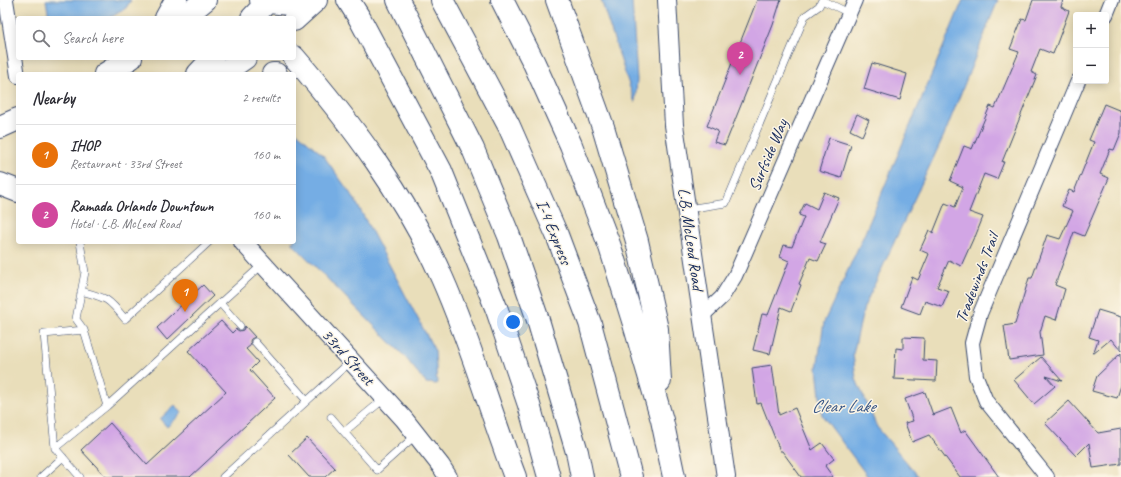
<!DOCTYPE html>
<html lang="en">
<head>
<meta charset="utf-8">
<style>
  :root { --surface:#fff; --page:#f7f7f7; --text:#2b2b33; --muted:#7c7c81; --line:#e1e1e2; --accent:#c8321e }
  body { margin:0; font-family:Caveat,sans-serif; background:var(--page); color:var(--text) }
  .controls { position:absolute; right:12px; top:12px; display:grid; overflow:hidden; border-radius:4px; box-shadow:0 2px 10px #0003 }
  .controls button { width:36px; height:36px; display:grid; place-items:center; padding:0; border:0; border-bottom:1px solid var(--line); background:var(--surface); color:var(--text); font:20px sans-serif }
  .you { position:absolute; left:513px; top:322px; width:14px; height:14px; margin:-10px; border:3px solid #fff; border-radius:50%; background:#1a73e8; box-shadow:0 0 0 6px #1a73e833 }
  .badge { display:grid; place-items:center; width:26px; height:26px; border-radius:50%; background:var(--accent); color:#fff; font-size:13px; font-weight:700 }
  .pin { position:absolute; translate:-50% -33px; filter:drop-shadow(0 1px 2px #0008) }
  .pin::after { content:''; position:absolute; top:21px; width:14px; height:12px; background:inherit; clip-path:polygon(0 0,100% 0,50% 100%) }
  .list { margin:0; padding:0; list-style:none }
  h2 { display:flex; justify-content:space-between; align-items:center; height:52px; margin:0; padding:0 16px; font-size:17px }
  h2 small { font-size:13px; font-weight:400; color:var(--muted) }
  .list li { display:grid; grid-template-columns:26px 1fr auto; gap:12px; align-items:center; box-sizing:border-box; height:60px; padding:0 16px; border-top:1px solid var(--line) }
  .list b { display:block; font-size:15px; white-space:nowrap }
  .list p { margin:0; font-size:13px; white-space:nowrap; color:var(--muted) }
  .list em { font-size:13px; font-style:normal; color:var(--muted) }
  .icon { flex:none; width:22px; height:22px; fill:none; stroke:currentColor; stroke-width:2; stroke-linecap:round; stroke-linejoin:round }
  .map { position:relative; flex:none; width:1121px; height:477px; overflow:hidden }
  .search { position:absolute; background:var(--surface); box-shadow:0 2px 10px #0003; left:16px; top:16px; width:280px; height:44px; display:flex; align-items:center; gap:10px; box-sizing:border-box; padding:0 14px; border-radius:4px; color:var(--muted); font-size:15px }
  .panel { position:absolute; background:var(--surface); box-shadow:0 2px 10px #0003; left:16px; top:72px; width:280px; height:172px; border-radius:4px }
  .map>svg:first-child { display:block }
</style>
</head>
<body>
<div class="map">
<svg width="1121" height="477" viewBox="0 0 1121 477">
  <rect width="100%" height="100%" fill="#fcf5e5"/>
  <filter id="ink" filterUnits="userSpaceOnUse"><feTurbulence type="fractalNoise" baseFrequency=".025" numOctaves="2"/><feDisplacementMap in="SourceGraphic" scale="8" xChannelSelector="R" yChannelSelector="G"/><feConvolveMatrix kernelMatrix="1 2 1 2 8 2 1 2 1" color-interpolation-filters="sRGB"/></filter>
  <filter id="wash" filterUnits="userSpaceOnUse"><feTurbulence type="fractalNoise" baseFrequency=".012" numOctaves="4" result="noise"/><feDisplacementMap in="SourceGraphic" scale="16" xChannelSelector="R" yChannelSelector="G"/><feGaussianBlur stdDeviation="0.9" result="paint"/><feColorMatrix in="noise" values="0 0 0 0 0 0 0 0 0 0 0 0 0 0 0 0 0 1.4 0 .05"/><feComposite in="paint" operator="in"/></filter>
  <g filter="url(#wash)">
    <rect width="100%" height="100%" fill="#e9deba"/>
    <!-- water -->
    <path fill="#75ade4" stroke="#486ea1" d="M46,0H131L126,8L110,18H49Z
      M601,0H632L637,80L635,103Z
      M963,0H998L945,133L864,307L853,354L856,379L877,427L919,477H868L822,415L817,368L824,322L864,235Z
      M294,130L323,155L355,200L435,351L437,384L426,383L405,357L291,242H294Z
      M175,405L182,413L167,427L160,419Z"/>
    <g id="blocks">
      <!-- building -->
      <path fill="#d2a6e5" d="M757,0H781L773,25L725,145L714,142L718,131L707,126Z
        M1033,0H1063L1061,7L1069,11L1053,54L1040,49L1031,72L1037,75L1002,162H1004L997,179L984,174L969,212L983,217L975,237H974L961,266L949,260L937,287L949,291L942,307L925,301L920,314L901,307L912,277L918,280L929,254L920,250L929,230L933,233L945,203L955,207L963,187L950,181L964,146L972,149L990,106L995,108L1019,52L1010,49L1022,19L1026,20Z
        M872,63L907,74L900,100L864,89Z
        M1104,104L1121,111V133L1114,150L1110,149L1100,174L1109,178L1084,236L1074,232L1055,285L1065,289L1056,320L1045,316L1040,332L1043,355L1009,360L1004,326L1015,324L1029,278H1032L1047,235L1060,239L1073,211L1062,206L1069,190L1074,192L1094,142L1089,140Z
        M857,114L869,120L862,136L850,130Z
        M829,138L851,145L841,178L819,171Z
        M824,192L839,198L820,242L826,244L818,261L810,258L799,284L801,285L791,311L781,307L770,354L753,350L762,314L768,315L789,261L780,257L784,245L792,247L804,217L799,215L805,203L817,209Z
        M203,285L213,296L167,340L157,328Z
        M1098,310L1121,317V351L1111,339L1093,354L1098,340L1089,337Z
        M221,321L232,333L236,329L239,331L243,330L245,326L255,337L251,339L250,341L251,345L246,349L258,362L250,370L275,398L190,477H106L81,450L110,423L147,465L226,392L188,351Z
        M903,337L924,338L923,360L937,361L936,381L894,379L896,348L903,349Z
        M1121,353V385L1117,398L1092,391L1097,376Z
        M1041,357L1062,381L1046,376L1055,386L1034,404L1014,380Z
        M772,365L779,415L795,408L812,450L822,443L834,459L825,466L833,477H801L782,451H780L761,403L757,404L752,368Z
        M925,392L933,415L951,408L961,433L965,430L999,477H960L929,435L912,442L905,423L913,421L905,399Z
        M1069,401L1098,433L1121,429V464L1093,468L1089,443L1076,456L1045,423Z
        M307,438L335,468L325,477H309L289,455Z"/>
    </g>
  </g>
  <g filter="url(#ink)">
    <use href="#blocks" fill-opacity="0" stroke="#3a496c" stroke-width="1"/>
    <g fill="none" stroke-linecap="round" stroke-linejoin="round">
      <!-- service casing -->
      <g stroke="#3a496c" stroke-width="8">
        <path id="service" d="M822,0L849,13
          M687,209L726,203L805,16L819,6L822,0
          M80,242L85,272L76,319L84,330L107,406L263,264
          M81,291C107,298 108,298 125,319L209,242
          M220,303L240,326
          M255,342L307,401
          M385,398L344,432L377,470L416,435
          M331,417L344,432
          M55,448L44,334L84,330
          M41,477L63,457
          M80,477L55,448L107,406
          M223,477L350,362"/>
      </g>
      <!-- minor casing -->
      <g stroke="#3a496c" stroke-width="16">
        <path id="minor" d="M6,0L18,76
          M1106,15L1112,0
          M702,316L722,297L735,276L855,0
          M1047,477L986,401L976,376L972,343L980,314L1078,81"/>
      </g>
      <!-- tertiary casing -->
      <g stroke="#3a496c" stroke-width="20">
        <path id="tertiary" d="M667,0L674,125L726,477
          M243,242L404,419L441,466L448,477"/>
      </g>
      <!-- primary casing -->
      <g stroke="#3a496c" stroke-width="24">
        <path id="primary" d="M183,18L205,0
          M294,20L316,0"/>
      </g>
      <!-- trunk casing -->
      <g stroke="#3a496c" stroke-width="24">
        <path id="trunk" d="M105,74L131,58
          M222,74L245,58
          M0,127L18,119
          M0,184L18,191"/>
      </g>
      <!-- motorway casing -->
      <g stroke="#3a496c" stroke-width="24">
        <path id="motorway" d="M261,0C279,5 296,5 314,0
          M348,0L360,19L441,171L497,310L529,405L549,477
          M398,0L473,149L509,236L538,320L577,452L582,477
          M442,0L509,126L557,235L590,323L631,477
          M502,0L534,63L571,145L610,247L634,324L662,420L674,477
          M557,0L603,127L637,241L657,329L660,381
          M166,18L176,0
          M252,18L269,0
          M294,57C352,124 406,196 442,278C471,343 490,411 515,477
          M198,74L213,58
          M273,74H276"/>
      </g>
      <!-- service -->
      <use href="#service" stroke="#fff" stroke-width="7"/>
      <!-- minor -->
      <use href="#minor" stroke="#fff" stroke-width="14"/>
      <!-- tertiary -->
      <use href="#tertiary" stroke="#fff" stroke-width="18"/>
      <!-- primary -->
      <use href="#primary" stroke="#fff" stroke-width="22"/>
      <!-- trunk -->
      <use href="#trunk" stroke="#fff" stroke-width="22"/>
      <!-- motorway -->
      <use href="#motorway" stroke="#fff" stroke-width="22"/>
    </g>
  </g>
  <g text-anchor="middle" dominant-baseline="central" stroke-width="3" stroke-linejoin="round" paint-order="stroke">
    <!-- street labels -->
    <g font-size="17" fill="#1b2f5e" stroke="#fcf5e5">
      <text transform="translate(768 155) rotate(-67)">Surfside Way</text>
      <text transform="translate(554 232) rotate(68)">I-4 Express</text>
      <text transform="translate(691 239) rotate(82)">L.B. McLeod Road</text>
      <text transform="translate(977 278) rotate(-69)">Tradewinds Trail</text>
      <text transform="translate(348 357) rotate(48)">33rd Street</text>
    </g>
    <!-- water labels -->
    <g font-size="18" font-style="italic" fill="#365586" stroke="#fcf5e5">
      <text x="843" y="406">Clear Lake</text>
    </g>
  </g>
</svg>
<div class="controls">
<button>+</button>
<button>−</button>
</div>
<div class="you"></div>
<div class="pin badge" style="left:185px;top:312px;background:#e8710a">1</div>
<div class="pin badge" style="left:740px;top:75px;background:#d1479c">2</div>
<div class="search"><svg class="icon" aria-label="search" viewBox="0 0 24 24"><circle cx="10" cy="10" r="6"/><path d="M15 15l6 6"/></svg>Search here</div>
<section class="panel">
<h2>Nearby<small>2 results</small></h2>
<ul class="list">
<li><span class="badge" style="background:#e8710a">1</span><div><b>IHOP</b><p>Restaurant · 33rd Street</p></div><em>160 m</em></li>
<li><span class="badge" style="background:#d1479c">2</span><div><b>Ramada Orlando Downtown</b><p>Hotel · L.B. McLeod Road</p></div><em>160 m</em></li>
</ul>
</section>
</div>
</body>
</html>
